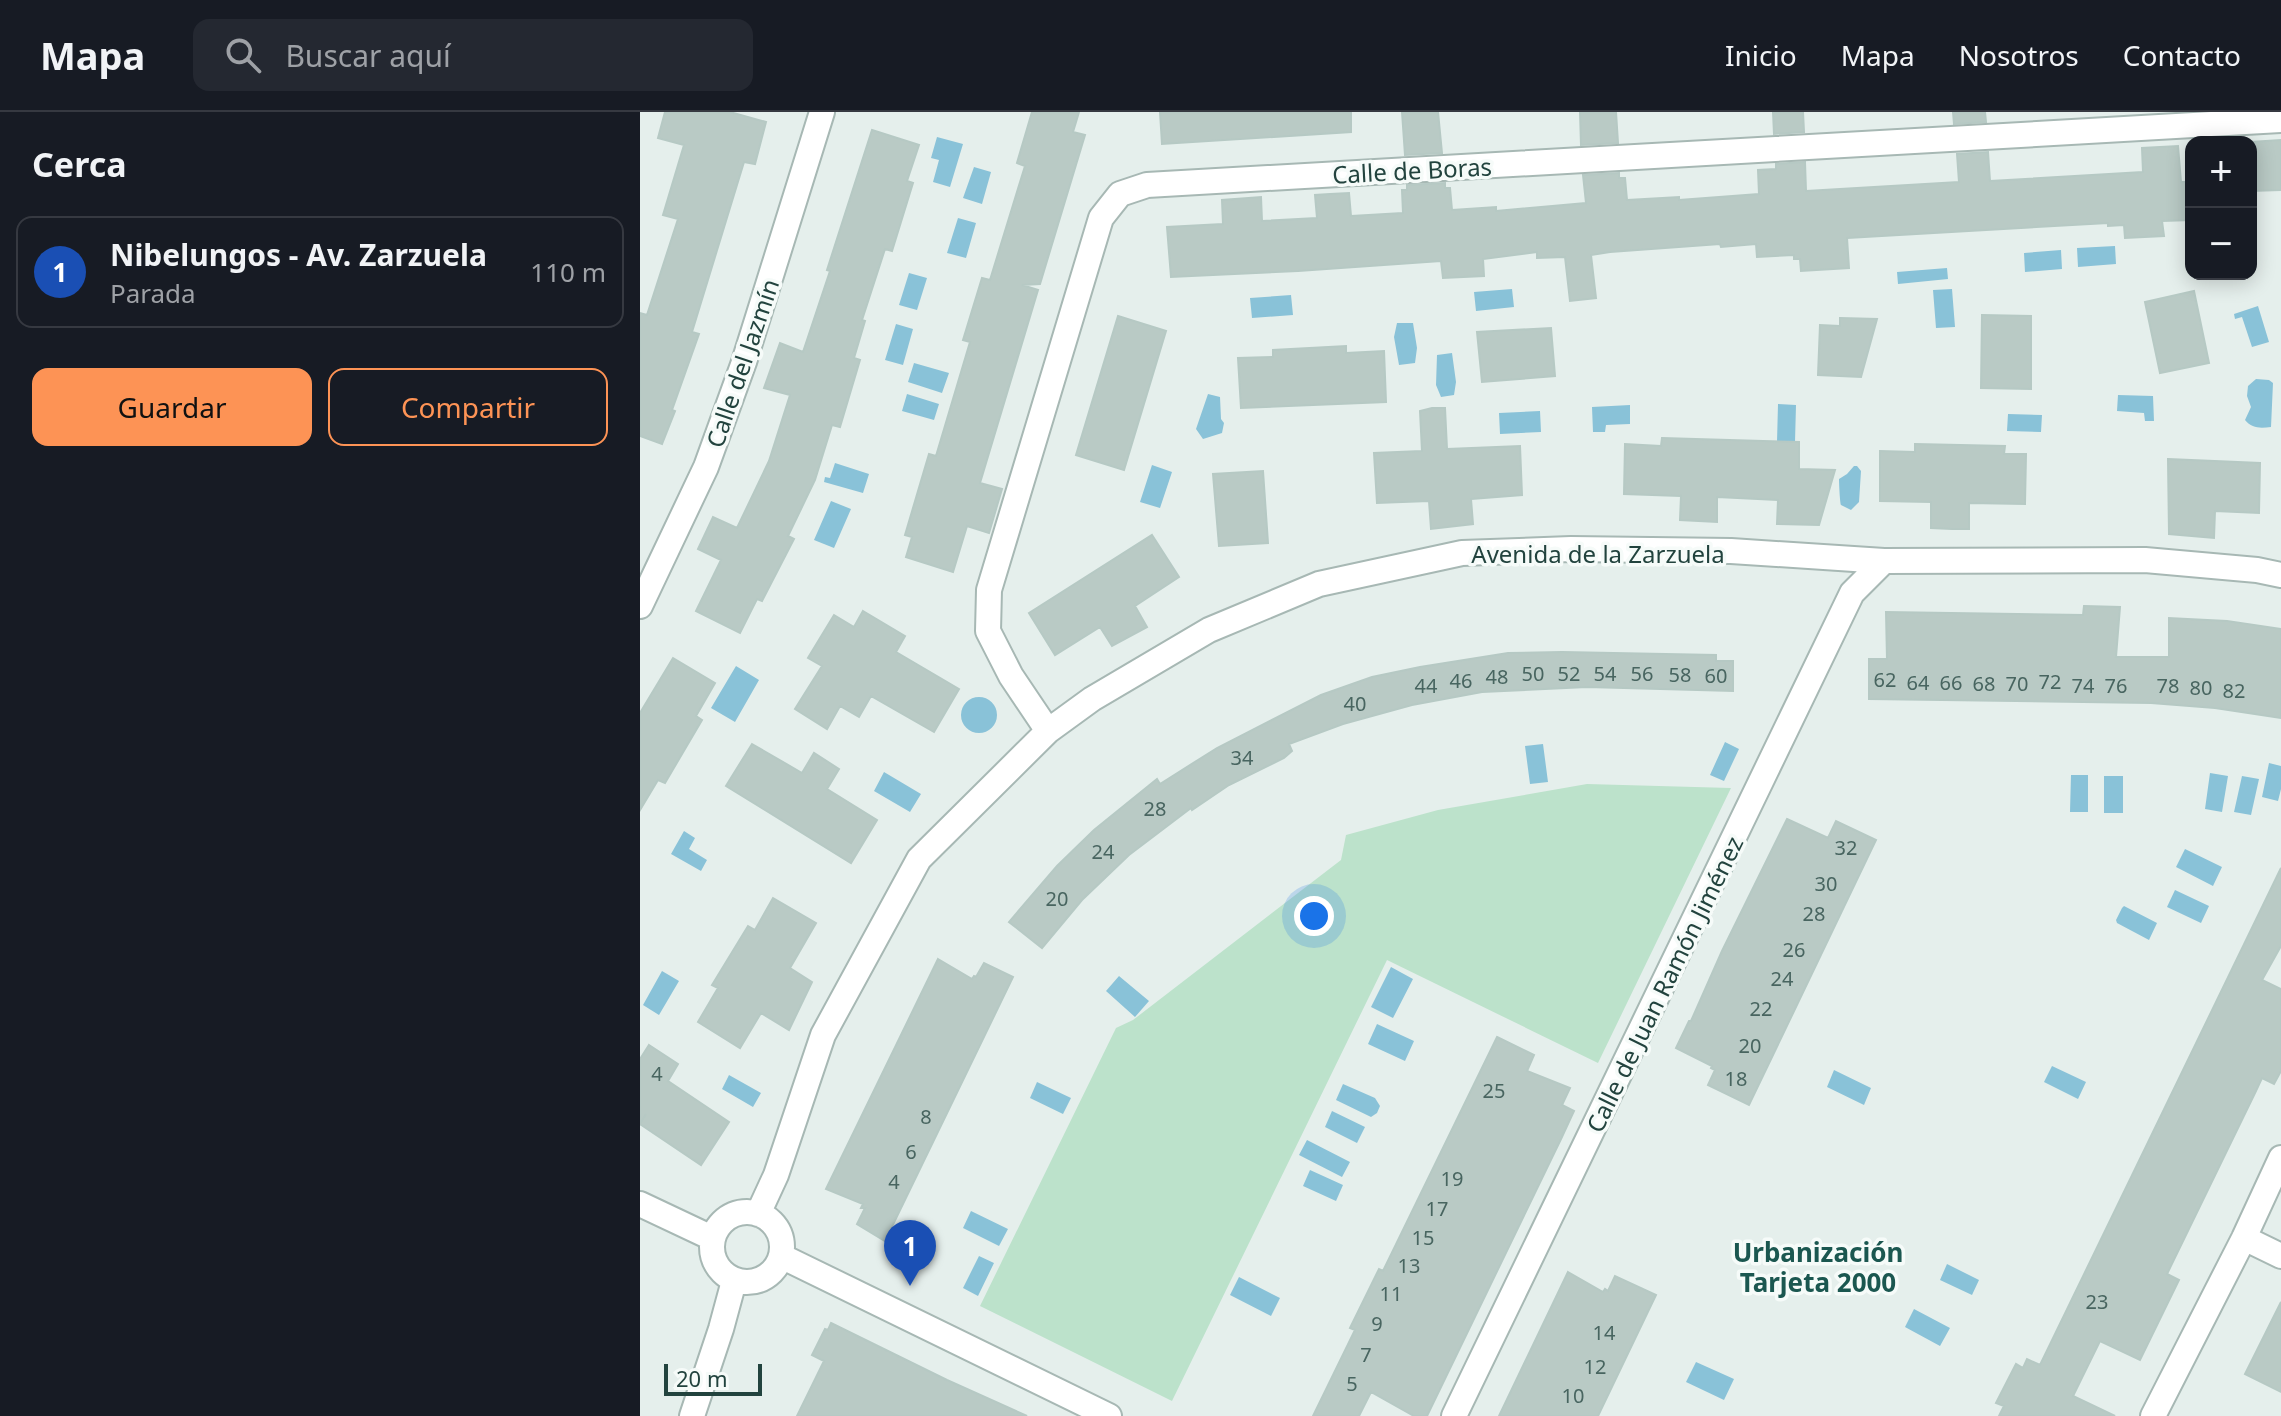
<!DOCTYPE html>
<html lang="es">
<head>
<meta charset="utf-8">
<style>
  :root { --surface:#171b24; --page:#242831; --text:#f1f3f6; --muted:#9ea1a6; --line:#363941; --accent:#fd9355 }
  body { margin:0; font-family:"Noto Sans",sans-serif; background:var(--page); color:var(--text) }
  .controls { position:absolute; right:24px; top:24px; display:grid; overflow:hidden; border-radius:16px; box-shadow:0 4px 20px #0003 }
  .controls button { width:72px; height:72px; display:grid; place-items:center; padding:0; border:0; border-bottom:2px solid var(--line); background:var(--surface); color:var(--text); font:40px sans-serif }
  .scale { position:absolute; left:24px; bottom:20px; width:98px; box-sizing:border-box; padding-left:8px; border:4px solid #22433e; border-top:0; font-size:22px; line-height:28px; white-space:nowrap; color:#22433e; -webkit-text-stroke:6px #f6fbf9; paint-order:stroke }
  .you { position:absolute; left:674px; top:804px; width:28px; height:28px; margin:-20px; border:6px solid #fff; border-radius:50%; background:#1a73e8; box-shadow:0 0 0 12px #1a73e833 }
  .badge { display:grid; place-items:center; width:52px; height:52px; border-radius:50%; background:var(--accent); color:#fff; font-size:26px; font-weight:700 }
  .pin { position:absolute; translate:-50% -66px; filter:drop-shadow(0 2px 4px #0008) }
  .pin::after { content:''; position:absolute; top:42px; width:28px; height:24px; background:inherit; clip-path:polygon(0 0,100% 0,50% 100%) }
  .list { margin:0; padding:0; list-style:none }
  h2 { display:flex; justify-content:space-between; align-items:center; height:104px; margin:0; padding:0 32px; font-size:34px }
  h2 small { font-size:26px; font-weight:400; color:var(--muted) }
  .list li { display:grid; grid-template-columns:52px 1fr auto; gap:24px; align-items:center; box-sizing:border-box; height:112px; margin:0 16px 16px; padding:0 16px; border:2px solid var(--line); border-radius:16px }
  .list b { display:block; font-size:30px; white-space:nowrap }
  .list p { margin:0; font-size:26px; white-space:nowrap; color:var(--muted) }
  .list em { font-size:26px; font-style:normal; color:var(--muted) }
  .actions { display:flex; gap:16px; padding:24px 32px }
  .actions a { flex:1; padding:18px 0; border:2px solid var(--accent); border-radius:16px; text-align:center; font-size:28px; color:var(--accent) }
  .actions .main { background:var(--accent); color:#111 }
  .icon { flex:none; width:44px; height:44px; fill:none; stroke:currentColor; stroke-width:2; stroke-linecap:round; stroke-linejoin:round }
  .map { position:relative; flex:none; width:1641px; height:1304px; overflow:hidden }
  header { display:flex; align-items:center; gap:48px; box-sizing:border-box; height:112px; padding:0 40px; background:var(--surface); border-bottom:2px solid var(--line) }
  header strong { font-size:38px }
  nav { display:flex; gap:44px; margin-inline-start:auto; font-size:28px }
  .search { width:560px; height:72px; background:var(--page); display:flex; align-items:center; gap:20px; box-sizing:border-box; padding:0 28px; border-radius:16px; color:var(--muted); font-size:30px }
  main { display:flex }
  aside { flex:1; background:var(--surface) }
  .map>svg:first-child { display:block }
</style>
</head>
<body>
<header>
<strong>Mapa</strong>
<div class="search"><svg class="icon" aria-label="search" viewBox="0 0 24 24"><circle cx="10" cy="10" r="6"/><path d="M15 15l6 6"/></svg>Buscar aquí</div>
<nav><a>Inicio</a><a>Mapa</a><a>Nosotros</a><a>Contacto</a></nav>
</header>
<main>
<aside>
<h2>Cerca<small></small></h2>
<ul class="list">
<li><span class="badge" style="background:#1a4fb4">1</span><div><b>Nibelungos - Av. Zarzuela</b><p>Parada</p></div><em>110 m</em></li>
</ul>
<div class="actions"><a class="main">Guardar</a><a>Compartir</a></div>
</aside>
<div class="map">
<svg width="1641" height="1304" viewBox="0 0 1641 1304">
  <rect width="100%" height="100%" fill="#e5efec"/>
  <!-- green -->
  <path fill="#bce2cb" d="M947,672L1091,676L958,951L747,848L532,1289L340,1194L476,916L493,908L701,748L706,723L798,698Z"/>
  <!-- water -->
  <path fill="#89c2d8" d="M297,25L323,32L310,75L293,70L299,48L291,46Z
    M334,55L351,60L342,92L323,86Z
    M318,106L336,111L326,146L307,141Z
    M1475,134L1476,152L1438,155L1437,136Z
    M1421,138L1422,157L1385,160L1384,141Z
    M1307,156L1308,167L1258,172L1257,160Z
    M269,161L287,166L277,198L259,193Z
    M872,177L874,195L836,199L834,180Z
    M1312,177L1315,215L1296,216L1293,178Z
    M651,183L653,203L612,206L610,186Z
    M1618,194L1629,230L1612,235L1602,205L1595,207L1594,202Z
    M757,211H773L777,236L775,251L759,253L754,225Z
    M256,212L273,217L263,253L245,248Z
    M812,241L816,270L814,283L801,285L796,273L797,243Z
    M274,251L309,261L302,281L268,270Z
    M1616,267L1629,268L1633,271L1631,315C1621,316 1612,317 1605,308L1611,295L1607,284L1608,274Z
    M267,282L299,292L294,308L262,299Z
    M568,282L580,285L581,307L584,311L582,321L563,327L556,317Z
    M1478,283L1513,284L1514,309H1505L1504,301L1477,299Z
    M1138,292L1156,293L1155,330H1137Z
    M990,293V312L966,313L965,320H953L952,295Z
    M900,299L901,320L860,322L859,301Z
    M1368,302L1402,303L1401,320L1367,319Z
    M195,351L229,362L223,381L184,370L185,365L190,366Z
    M512,353L532,360L520,396L500,390Z
    M1214,354H1217L1221,359L1219,390L1211,398L1201,393C1200,391 1199,371 1199,367L1207,362Z
    M191,389L211,397L194,436L174,428Z
    M96,554L119,568L95,610L71,596Z
    M321 603a18 18 0 1 1 36 0a18 18 0 1 1-36 0Z
    M1085,630L1099,637L1084,669L1070,663Z
    M903,632L908,670L890,672L885,634Z
    M1629,651L1641,654V677L1638,689L1622,685Z
    M244,660L281,682L270,700L234,679Z
    M1570,661L1588,664L1582,700L1565,697Z
    M1431,663H1448V700H1430Z
    M1464,664H1483V701H1464Z
    M1602,664L1619,667L1611,703L1594,700Z
    M44,719L55,726L49,737L67,748L61,759L31,742Z
    M1545,737L1582,755L1573,774L1536,755Z
    M1535,778L1569,794L1561,811L1527,795Z
    M1484,794L1517,811L1509,828L1477,811L1476,808L1482,796Z
    M751,855L773,867L753,906L731,895Z
    M22,859L39,869L19,903L3,893Z
    M479,864L509,889L495,905L466,879Z
    M737,912L774,929L765,949L728,932Z
    M1412,954L1446,970L1438,987L1404,970Z
    M1194,958L1231,976L1224,993L1187,975Z
    M89,963L121,981L113,995L82,977Z
    M397,970L431,986L423,1002L390,986Z
    M703,972L735,986L740,994L737,1001L731,1005L696,988Z
    M692,999L725,1015L717,1031L685,1015Z
    M667,1028L710,1050L702,1065L659,1043Z
    M670,1058L703,1073L696,1089L663,1074Z
    M331,1099L368,1117L359,1134L323,1116Z
    M339,1144L354,1151L338,1184L323,1176Z
    M1307,1152L1339,1168L1332,1183L1300,1168Z
    M599,1165L640,1186L631,1204L590,1183Z
    M1274,1197L1310,1216L1300,1234L1265,1215Z
    M1056,1250L1094,1267L1084,1288L1046,1270Z"/>
  <!-- building -->
  <path fill="#b9cac5" stroke="#b6c9c4" stroke-width="2" d="M25,0H90L126,10L115,52L104,50L52,220L59,222L32,298L35,299L22,332L0,324V201L7,203L38,107L23,103L44,33L18,26Z
    M392,0H439L433,20L445,23L400,172L382,173L398,178L340,371L362,377L349,421L327,414L313,460L266,445L272,425L265,423L289,342L296,344L330,230L323,228L342,166L350,168L373,93L385,54L377,51Z
    M520,0H711V20L522,32Z
    M762,0H798L802,41L765,43Z
    M940,0H976L978,31L941,33Z
    M1133,0H1163L1164,20L1134,22Z
    M1313,0H1345L1346,10L1314,12Z
    M232,18L279,33L267,69L273,71L252,139L245,137L222,208L225,209L214,246L220,248L200,315L192,313L175,368L148,424L154,427L122,489L117,487L100,521L56,499L81,448L58,437L73,405L97,416L129,349L150,283L124,276L140,231L163,240L190,159L187,158Z
    M1641,28V78L1611,79V30Z
    M1538,34L1541,70H1551V108L1522,109L1524,124L1485,126L1484,113L1468,114V111L1207,126L1209,156L1161,159L1160,147H1154V143L1117,145L1116,132L1081,135L1080,132L970,140L951,143L956,186L930,189L925,145L897,146V140L843,147L844,164L803,166L801,149L658,159L531,165L527,115L583,112L582,88L621,85L622,109L677,106L675,83L690,82L709,81L711,104L763,101L762,78H767V73L805,71V76H810L812,98L856,95V99L946,91L943,63L979,61V66H985L987,88L1039,85V88L1119,82L1118,58L1136,57V52L1165,50L1166,79L1319,70L1317,42L1348,40L1350,69L1503,60L1502,36Z
    M1554,179L1569,251L1520,261L1505,190Z
    M1342,203L1391,204V277L1341,276Z
    M478,204L526,219L484,358L436,343Z
    M1200,206L1237,207L1221,265L1178,263L1180,213L1200,214Z
    M911,216L915,264L842,270L837,220Z
    M706,234V241L744,239L746,290L601,296L598,246L633,245V238Z
    M792,296H805L807,337L880,334L882,383L831,387L833,412L791,417L789,389L737,391L734,341L782,339L780,299Z
    M1022,326L1159,330V357L1195,358L1179,413L1137,412L1138,388L1077,385V410L1040,408L1041,384L984,382L985,332L1021,334Z
    M1275,332L1365,334L1364,342H1386L1385,392L1329,391V417H1312L1291,416V390L1240,389V339L1275,340Z
    M1528,347L1620,351L1619,401L1575,399L1574,426L1529,422Z
    M623,359L628,431L579,434L573,362Z
    M512,423L539,465L495,494L507,515L472,534L460,515L415,543L389,501Z
    M1444,494L1480,495L1476,545H1529V506L1587,509L1641,517V606L1575,596L1511,591L1229,587V547H1247L1246,500L1443,503Z
    M223,499L265,524L256,540L319,577L294,620L231,584L219,605L200,594L187,617L155,597L182,554L168,546L194,503L214,515Z
    M922,540L1076,543V549H1093V579L947,575L842,580L772,593L703,612L649,632L652,639L644,646L589,673L552,698L551,696L489,743L442,788L402,836L369,810L417,754L454,718L517,667L520,672L577,636L681,583L732,565L780,555L868,541Z
    M33,546L75,571L56,604L62,608L25,671L18,668L0,698V601Z
    M112,632L162,661L174,641L199,657L187,677L237,708L211,751L86,674Z
    M1147,707L1188,726L1196,709L1236,728L1109,993L1068,973L1075,958L1071,956L1072,954L1036,936L1049,909H1051L1082,839Z
    M1641,756V834L1622,868L1641,877V959L1634,972L1622,966L1615,981L1527,1162L1539,1168L1500,1248L1460,1229L1433,1284L1475,1304H1359L1364,1294L1356,1291L1376,1252L1383,1256L1387,1247L1400,1253Z
    M133,786L176,811L150,856L172,870L149,918L121,901L100,936L58,910L78,876L72,873L108,814L115,818Z
    M298,847L332,867L334,864L336,865L344,851L373,865L245,1129L217,1112L225,1096H221L223,1092L186,1077Z
    M857,925L894,943L887,959L930,976L922,993L934,999L921,1027L787,1304H774L731,1280L719,1304H673L715,1218L710,1216L739,1157L743,1159Z
    M9,933L38,952L28,969L89,1010L61,1053L0,1012L6,1002L0,1012V947Z
    M928,1160L963,1180L965,1177L968,1179L975,1164L1016,1183L958,1304H859Z
    M1641,1190V1280L1605,1262Z
    M191,1211L307,1268L387,1304H157L184,1249L172,1243L185,1217L188,1218Z"/>
  <g fill="none" stroke-linecap="round" stroke-linejoin="round">
    <!-- minor casing -->
    <g stroke="#a7b8b4" stroke-width="28">
      <path id="minor" d="M0,494L66,355L104,250L182,0
        M408,619L371,564L348,519L349,478L461,106L480,82L507,73L1641,8
        M0,1092L72,1126
        M72 1135a35 35 0 1 1 70 0a35 35 0 1 1-70 0Z
        M118,1102L136,1063L183,923L279,747L408,619L452,587L569,518L679,472L822,441L931,437L1091,439L1244,449L1505,448L1617,458L1641,463
        M1604,1126L1641,1144
        M141,1144L469,1304
        M52,1304L81,1217L94,1169
        M814,1304L1212,481L1244,449
        M1513,1304L1604,1126L1641,1046"/>
    </g>
    <!-- minor -->
    <use href="#minor" stroke="#fff" stroke-width="24"/>
  </g>
  <g text-anchor="middle" dominant-baseline="central" stroke-width="7" stroke-linejoin="round" paint-order="stroke">
    <!-- number labels -->
    <g font-size="20" fill="#486560">
      <text x="893" y="561">50</text>
      <text x="929" y="561">52</text>
      <text x="965" y="561">54</text>
      <text x="1002" y="561">56</text>
      <text x="1040" y="562">58</text>
      <text x="1076" y="563">60</text>
      <text x="857" y="564">48</text>
      <text x="1245" y="567">62</text>
      <text x="821" y="568">46</text>
      <text x="1410" y="569">72</text>
      <text x="1278" y="570">64</text>
      <text x="1311" y="570">66</text>
      <text x="1344" y="571">68</text>
      <text x="1377" y="571">70</text>
      <text x="786" y="573">44</text>
      <text x="1443" y="573">74</text>
      <text x="1476" y="573">76</text>
      <text x="1528" y="573">78</text>
      <text x="1561" y="575">80</text>
      <text x="1594" y="578">82</text>
      <text x="715" y="591">40</text>
      <text x="602" y="645">34</text>
      <text x="515" y="696">28</text>
      <text x="1206" y="735">32</text>
      <text x="463" y="739">24</text>
      <text x="1186" y="771">30</text>
      <text x="417" y="786">20</text>
      <text x="1174" y="801">28</text>
      <text x="1154" y="837">26</text>
      <text x="1142" y="866">24</text>
      <text x="1121" y="896">22</text>
      <text x="1110" y="933">20</text>
      <text x="17" y="961">4</text>
      <text x="1096" y="966">18</text>
      <text x="854" y="978">25</text>
      <text x="286" y="1004">8</text>
      <text x="271" y="1039">6</text>
      <text x="812" y="1066">19</text>
      <text x="254" y="1069">4</text>
      <text x="797" y="1096">17</text>
      <text x="783" y="1125">15</text>
      <text x="769" y="1153">13</text>
      <text x="751" y="1181">11</text>
      <text x="1457" y="1189">23</text>
      <text x="737" y="1211">9</text>
      <text x="964" y="1220">14</text>
      <text x="726" y="1242">7</text>
      <text x="955" y="1254">12</text>
      <text x="712" y="1271">5</text>
      <text x="933" y="1283">10</text>
    </g>
    <!-- street labels -->
    <g font-size="24" fill="#22433e" stroke="#f6fbf9">
      <text transform="translate(772 58) rotate(-3)">Calle de Boras</text>
      <text transform="translate(102 251) rotate(-71)">Calle del Jazmín</text>
      <text x="958" y="441">Avenida de la Zarzuela</text>
      <text transform="translate(1024 872) rotate(-64)">Calle de Juan Ramón Jiménez</text>
    </g>
    <!-- neighbourhood labels -->
    <g font-size="26" font-weight="bold" fill="#1b5750" stroke="#f6fbf9">
      <text x="1178" y="1140">Urbanización<tspan x="1178" dy="30">Tarjeta 2000</tspan></text>
    </g>
  </g>
</svg>
<div class="controls">
<button>+</button>
<button>−</button>
</div>
<div class="scale">20 m</div>
<div class="you"></div>
<div class="pin badge" style="left:270px;top:1174px;background:#1a4fb4">1</div>
</div>
</main>
</body>
</html>
